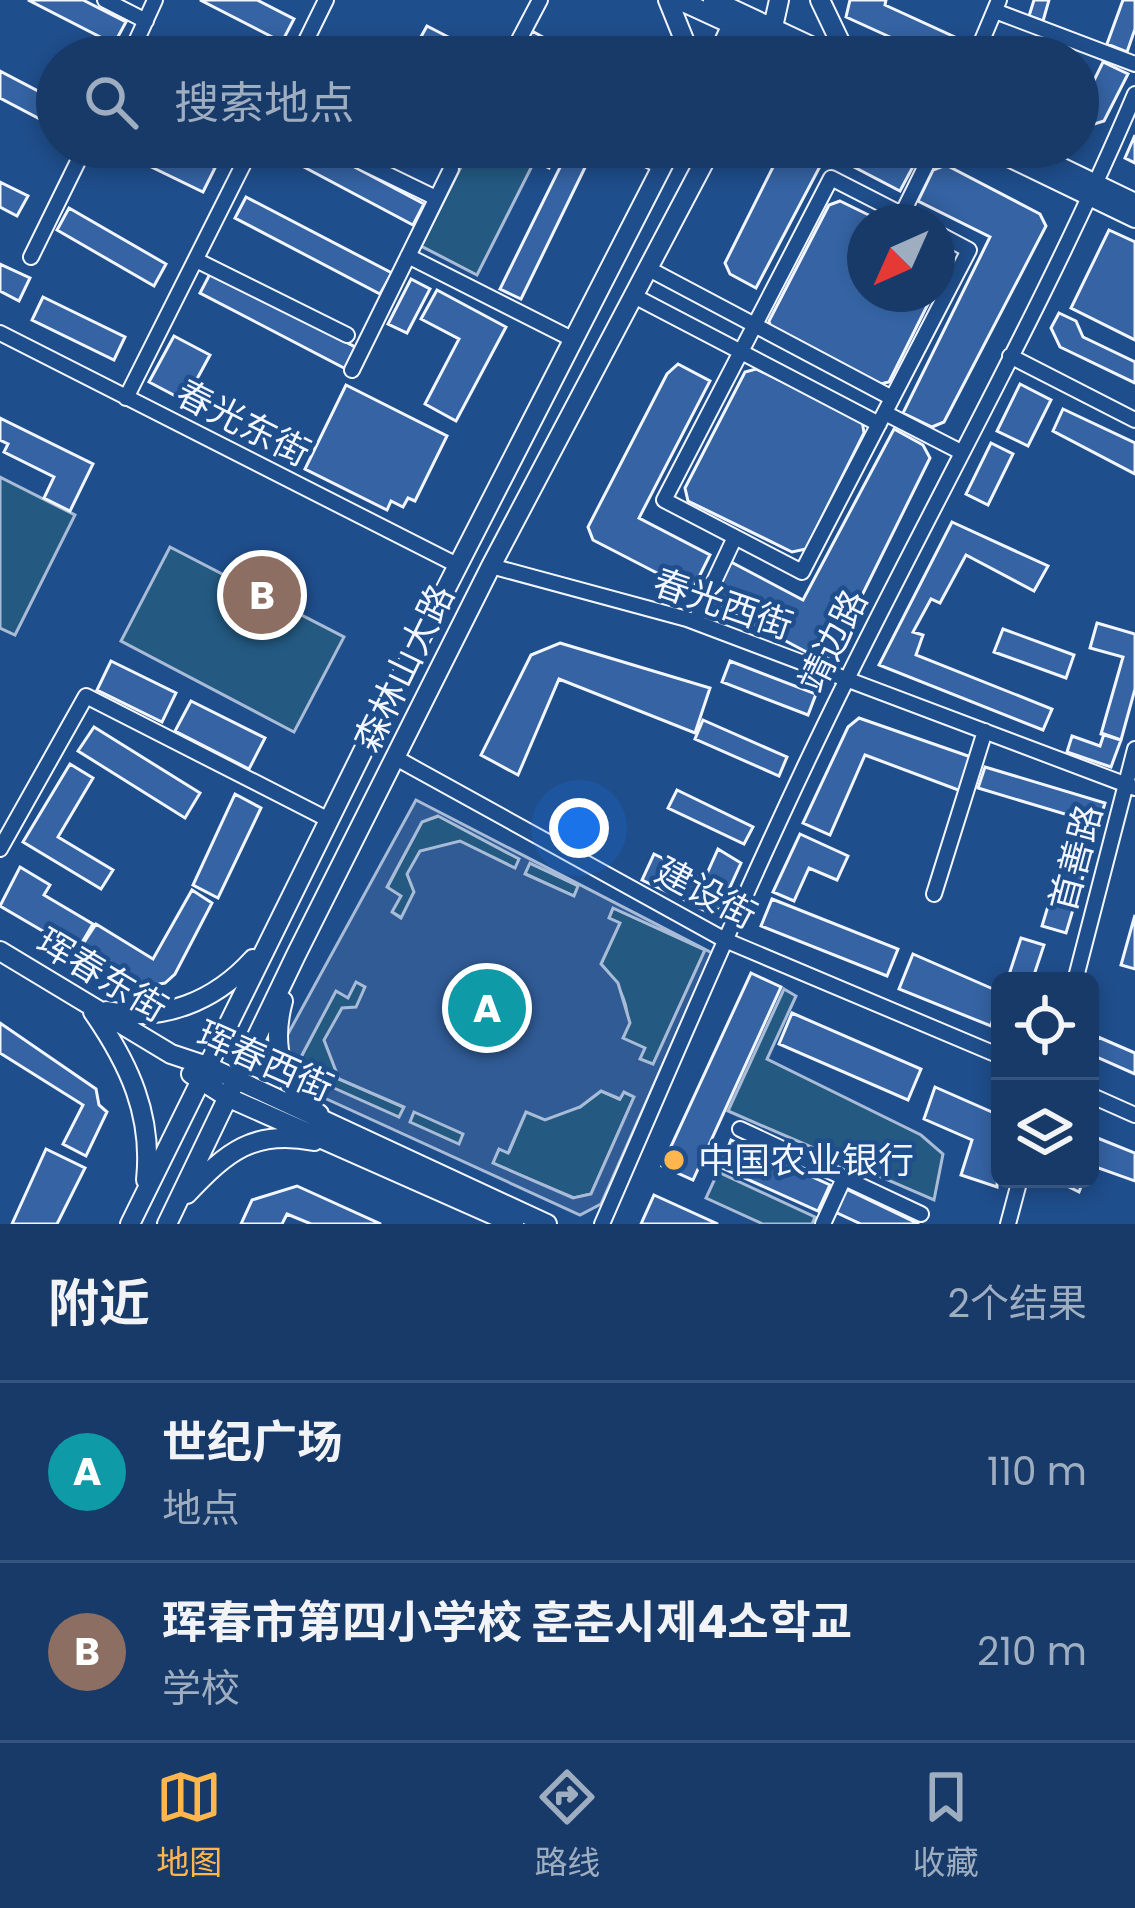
<!DOCTYPE html>
<html lang="zh">
<head>
<meta charset="utf-8">
<style>
  :root { --surface:#173a69; --page:#20416f; --text:#f1f3f6; --muted:#9eadc0; --line:#36547d; --accent:#ffb74d }
  body { margin:0; font-family:Poppins,"Noto Sans SC","Noto Sans KR",sans-serif; background:var(--page); color:var(--text) }
  .controls { position:absolute; right:36px; bottom:36px; display:grid; overflow:hidden; border-radius:18px; box-shadow:0 6px 18px #0003 }
  .controls button { width:108px; height:108px; display:grid; place-items:center; padding:0; border:0; border-bottom:3px solid var(--line); background:var(--surface); color:var(--text); font:60px sans-serif }
  .compass { position:absolute; left:847px; top:204px; width:108px; height:108px; border-radius:50%; background:var(--surface); box-shadow:0 6px 18px #0003; rotate:225deg }
  .you { position:absolute; left:579px; top:828px; width:42px; height:42px; margin:-30px; border:9px solid #fff; border-radius:50%; background:#1a73e8; box-shadow:0 0 0 18px #1a73e833 }
  .badge { display:grid; place-items:center; width:78px; height:78px; border-radius:50%; background:var(--accent); color:#fff; font-size:39px; font-weight:700 }
  .pin { position:absolute; translate:-50% -50%; border:6px solid #fff; box-shadow:0 3px 12px #0006 }
  .list { margin:0; padding:0; list-style:none }
  h2 { display:flex; justify-content:space-between; align-items:center; height:156px; margin:0; padding:0 48px; font-size:51px }
  h2 small { font-size:39px; font-weight:400; color:var(--muted) }
  .list li { display:grid; grid-template-columns:78px 1fr auto; gap:36px; align-items:center; box-sizing:border-box; height:180px; padding:0 48px; border-top:3px solid var(--line) }
  .list b { display:block; font-size:45px; white-space:nowrap }
  .list p { margin:0; font-size:39px; white-space:nowrap; color:var(--muted) }
  .list em { font-size:39px; font-style:normal; color:var(--muted) }
  .icon { flex:none; width:66px; height:66px; fill:none; stroke:currentColor; stroke-width:2; stroke-linecap:round; stroke-linejoin:round }
  .map { position:relative; flex:none; width:1135px; height:1224px; overflow:hidden }
  .search { position:absolute; background:var(--surface); box-shadow:0 6px 18px #0003; left:36px; right:36px; top:36px; height:132px; display:flex; align-items:center; gap:30px; box-sizing:border-box; padding:0 42px; border-radius:66px; color:var(--muted); font-size:45px }
  .sheet { height:516px; background:var(--surface) }
  nav { display:flex; justify-content:space-around; align-items:center; box-sizing:border-box; height:168px; border-top:3px solid var(--line); background:var(--surface); font-size:33px; color:var(--muted) }
  nav a { display:grid; justify-items:center; gap:6px }
  nav .on { color:var(--accent) }
  .map>svg:first-child { display:block }
</style>
</head>
<body>
<div class="map">
<svg width="1135" height="1224" viewBox="0 0 1135 1224">
  <rect width="100%" height="100%" fill="#1f4e8c"/>
  <!-- green -->
  <path fill="#245a82" stroke="#a8bbd7" stroke-width="3" d="M471,147H494L532,166L477,275L421,246Z
    M0,477L75,515L15,635L0,628Z
    M170,547L344,637L294,732L121,641Z
    M439,816L520,859L515,869L414,892L402,918L392,912L387,888L422,821Z
    M529,863L579,886L574,896L524,873Z
    M613,908L705,950L653,1065L640,1059L623,1038C635,1011 619,984 601,964L619,924L609,918Z
    M356,981L365,986L339,1079L405,1108L399,1118L306,1076L301,1057L336,990Z
    M784,989L796,996L767,1059L921,1135L943,1154L934,1200L728,1111Z
    M601,1091L619,1099L623,1092L634,1097L591,1194L574,1198L492,1163L499,1149L509,1152L526,1112L580,1107Z
    M414,1111L464,1134L459,1145L409,1122Z
    M718,1172L815,1217L812,1224H763L706,1198Z"/>
  <!-- parking -->
  <path fill="#305b95" stroke="#a8bbd7" stroke-width="3" fill-rule="evenodd" d="M416,800L712,953L601,1204L580,1215L296,1085L282,1045ZM438,816L519,859L515,868L460,841L420,851L407,874L414,892L401,918L392,912L401,896L387,887L422,822ZM530,863L578,886L574,896L525,874ZM613,908L705,950L653,1064L640,1059L645,1048L623,1038L630,1023L618,983L601,964L620,923L609,918ZM356,982L365,987L356,1007L342,1008L324,1040L339,1079L404,1107L399,1117L307,1076L301,1057L336,991L348,998ZM601,1091L620,1099L624,1092L634,1097L591,1194L573,1198L493,1163L499,1149L508,1153L526,1112L545,1120L580,1107ZM414,1112L463,1134L459,1144L410,1122Z"/>
  <!-- building -->
  <path fill="#3563a3" stroke="#f2f6ff" stroke-width="3" d="M28,0H83L126,22L114,44Z
    M200,0H257L294,19L282,42Z
    M850,0H886L885,5L970,44L963,57H934L846,17Z
    M1034,0H1049L1043,21L1029,16Z
    M1123,0H1135V29L1127,52L1107,44Z
    M427,26L487,57H441L417,44Z
    M532,31L579,57H518Z
    M153,46L177,57H148Z
    M1103,62L1128,74L1104,121L1078,129V101L1083,103Z
    M0,71L57,101V128L0,98Z
    M1135,135V163L1125,158Z
    M110,147H172L215,168L203,192Z
    M317,147L424,204L413,225L268,148Z
    M418,147H454L447,162Z
    M508,147H559L549,168Z
    M570,147L594,149L521,299L500,289Z
    M783,147H911L916,161L900,191L827,153L756,288L730,274L725,263Z
    M946,165L1040,214L1046,226L944,422L932,427L903,413L990,237L918,201L933,170Z
    M0,182L28,196L17,216L0,207Z
    M246,197L392,273L380,294L235,218Z
    M840,201L883,222H865V294H933L889,382L876,385L772,333L769,321L829,205Z
    M69,208L166,264L154,286L57,230Z
    M1109,230L1135,242V340L1071,308Z
    M937,248L945,252L948,265L937,287Z
    M0,264L30,278L19,301L0,291Z
    M211,272L357,348L346,369L200,293Z
    M411,279L430,289L407,333L388,324Z
    M437,290L506,327L456,421L425,404L459,339L421,319Z
    M43,297L125,337L114,360L32,320Z
    M1059,313L1076,321L1083,337L1135,362V383L1060,347L1051,328Z
    M174,336L210,355L185,401L149,382Z
    M678,364L710,381L639,518L710,555L692,591L593,540L588,527L667,374Z
    M756,369L862,420L864,433L806,549L792,552L688,501L685,488L745,372Z
    M1020,384L1051,400L1028,446L997,431Z
    M346,385L447,436L415,501L408,498L403,507L391,501L387,510L305,469Z
    M1063,409L1135,443V474L1053,431Z
    M0,418L93,464L70,511L44,498L54,477L4,452L8,444L0,440Z
    M894,429L923,445L930,458L832,656L816,657L716,604L715,593L731,562L803,600Z
    M991,443L1013,454L988,505L966,494Z
    M952,522L1048,566L1034,591L966,555L940,603L931,599L913,632L923,635L916,655L1052,709L1043,730L879,665Z
    M1097,623L1135,634V689L1121,740L1101,734L1123,657L1090,648Z
    M1003,629L1074,655L1066,678L994,652Z
    M560,643L710,688L695,733L559,679L518,775L481,755L531,655Z
    M111,661L176,693L162,722L97,690Z
    M730,661L816,694L808,715L722,682Z
    M191,701L265,738L249,769L175,731Z
    M859,718L971,757L961,791L865,755L830,835L803,823L848,727Z
    M703,720L787,757L779,776L695,739Z
    M94,727L200,793L185,818L78,751Z
    M1104,734L1121,740L1111,767L1067,752L1072,736L1100,746Z
    M70,764L93,778L58,837L113,870L101,889L23,842Z
    M985,767L1105,803L1066,933L1042,926L1075,817L978,788Z
    M677,790L753,827L744,844L668,808Z
    M235,794L261,808L218,898L193,885Z
    M800,834L848,856L837,880L809,868L794,901L773,892Z
    M718,849L741,863L720,909L710,913L693,905Z
    M654,854L703,878L691,903L642,880Z
    M20,867L50,885L44,895L93,924L77,951L0,906Z
    M192,890L212,903L175,974L165,983L147,986L83,944L96,924L153,959Z
    M772,899L898,949L887,976L761,926Z
    M1135,915V969L1121,965Z
    M1021,938L1044,945L1032,981H1007Z
    M913,954L1000,992L991,1026L899,989Z
    M751,973L781,987L693,1180L662,1166Z
    M792,1013L921,1069L908,1100L779,1044Z
    M0,1023L96,1089L99,1105L107,1112L86,1156L63,1144L83,1105L0,1053Z
    M1098,1037L1135,1053V1074L1090,1054Z
    M935,1087L994,1113L1000,1120L997,1187L961,1175L972,1140L924,1119Z
    M1090,1135L1135,1153V1181L1090,1165Z
    M731,1140L830,1185L818,1211L720,1167Z
    M46,1149L85,1168L57,1224H12Z
    M1053,1179H1084L1079,1192Z
    M297,1186L381,1224H311L287,1214L282,1224H241L252,1200Z
    M844,1188L919,1224H861L833,1211Z
    M654,1195L718,1224H641Z"/>
  <g fill="none" stroke-linecap="round" stroke-linejoin="round">
    <!-- minor casing -->
    <g stroke="#f2f6ff" stroke-width="18">
      <path id="minor" d="M105,0L146,21
        M995,11L1135,64
        M129,57L155,0
        M298,57L326,0
        M510,57L540,0
        M975,57L999,0
        M331,147L436,198
        M623,147L662,167
        M902,214L935,147
        M917,222L831,178L664,500L802,572L969,250L937,233
        M408,256L574,340
        M31,257L85,147
        M196,260L347,335
        M649,269L892,398
        M634,296L879,424
        M0,333L459,566
        M1010,356L1135,420
        M352,370L451,169
        M126,398L252,147
        M885,413L961,452
        M491,566L687,619L1135,788
        M695,622L735,537
        M396,758L725,940L1000,1056
        M0,849L86,696L329,820
        M934,894L985,731
        M1075,981L1135,749
        M1090,1095L1135,1115
        M740,1129L921,1214
        M602,1224C682,1040 760,854 849,675C945,481 1051,292 1135,94
        M823,1224L844,1178
        M1008,1224L1020,1179"/>
    </g>
    <!-- major casing -->
    <g stroke="#f2f6ff" stroke-width="22">
      <path id="major" d="M668,0L691,57
        M679,0L803,57
        M713,0L834,57
        M820,0L841,44L855,57
        M717,57L736,16
        M759,57L773,27L779,0
        M988,147L1135,218
        M1019,147L1135,203
        M0,951L171,1054L207,1066L547,1224
        M283,1001C271,1045 280,1086 319,1114
        M107,1011C163,1023 216,1000 253,959
        M93,1012C129,1064 153,1115 146,1180
        M191,1074L227,1097L514,1224
        M187,1194C227,1152 253,1129 314,1141
        M130,1224L366,745L672,147
        M167,1224L296,955L491,566L712,147"/>
    </g>
    <!-- minor -->
    <use href="#minor" stroke="#1f4e8c" stroke-width="14"/>
    <!-- major -->
    <use href="#major" stroke="#1f4e8c" stroke-width="18"/>
  </g>
  <!-- markers -->
  <circle fill="#ffb74d" stroke="#1f4e8c" stroke-width="4.5" cx="674" cy="1160" r="12"/>
  <g text-anchor="middle" dominant-baseline="central" stroke-width="9" stroke-linejoin="round" paint-order="stroke">
    <!-- street labels -->
    <g font-size="36" fill="#f2f6ff" stroke="#1f4e8c">
      <text transform="translate(243 423) rotate(27)">春光东街</text>
      <text transform="translate(723 604) rotate(19)">春光西街</text>
      <text transform="translate(833 641) rotate(-64)">靖边路</text>
      <text transform="translate(404 668) rotate(-64)">森林山大路</text>
      <text transform="translate(1076 858) rotate(-75)">首善路</text>
      <text transform="translate(706 893) rotate(28)">建设街</text>
      <text transform="translate(102 975) rotate(31)">珲春东街</text>
      <text transform="translate(265 1061) rotate(24)">珲春西街</text>
    </g>
    <!-- poi labels -->
    <g font-size="36" fill="#f2f6ff" stroke="#1f4e8c" text-anchor="start">
      <text x="698" y="1160">中国农业银行</text>
    </g>
  </g>
</svg>
<div class="controls">
<button><svg class="icon" aria-label="locate" viewBox="0 0 24 24"><circle cx="12" cy="12" r="6"/><path d="M12 2v4M12 18v4M2 12h4M18 12h4"/></svg></button>
<button><svg class="icon" aria-label="layers" viewBox="0 0 24 24"><path d="M12 4l9 5-9 5-9-5zM3 14l9 5 9-5"/></svg></button>
</div>
<svg class="compass" viewBox="-18 -18 36 36"><path d="M0-13l5 13h-10z" fill="#e53935"/><path d="M0 13l5-13h-10z" fill="#9eadc0"/></svg>
<div class="you"></div>
<div class="pin badge" style="left:487px;top:1008px;background:#0f9aa8">A</div>
<div class="pin badge" style="left:262px;top:595px;background:#8d6e63">B</div>
<div class="search"><svg class="icon" aria-label="search" viewBox="0 0 24 24"><circle cx="10" cy="10" r="6"/><path d="M15 15l6 6"/></svg>搜索地点</div>
</div>
<section class="sheet">
<h2>附近<small>2个结果</small></h2>
<ul class="list">
<li><span class="badge" style="background:#0f9aa8">A</span><div><b>世纪广场</b><p>地点</p></div><em>110 m</em></li>
<li><span class="badge" style="background:#8d6e63">B</span><div><b>珲春市第四小学校 훈춘시제4소학교</b><p>学校</p></div><em>210 m</em></li>
</ul>
</section>
<nav>
<a class="on"><svg class="icon" aria-label="map" viewBox="0 0 24 24"><path d="M3 6l6-2 6 2 6-2v14l-6 2-6-2-6 2zM9 4v14M15 6v14"/></svg>地图</a>
<a><svg class="icon" aria-label="directions" viewBox="0 0 24 24"><path d="M12 3l9 9-9 9-9-9zM9 14v-3h6M13 9l2 2-2 2"/></svg>路线</a>
<a><svg class="icon" aria-label="saved" viewBox="0 0 24 24"><path d="M7 4h10v16l-5-4-5 4z"/></svg>收藏</a>
</nav>
</body>
</html>
